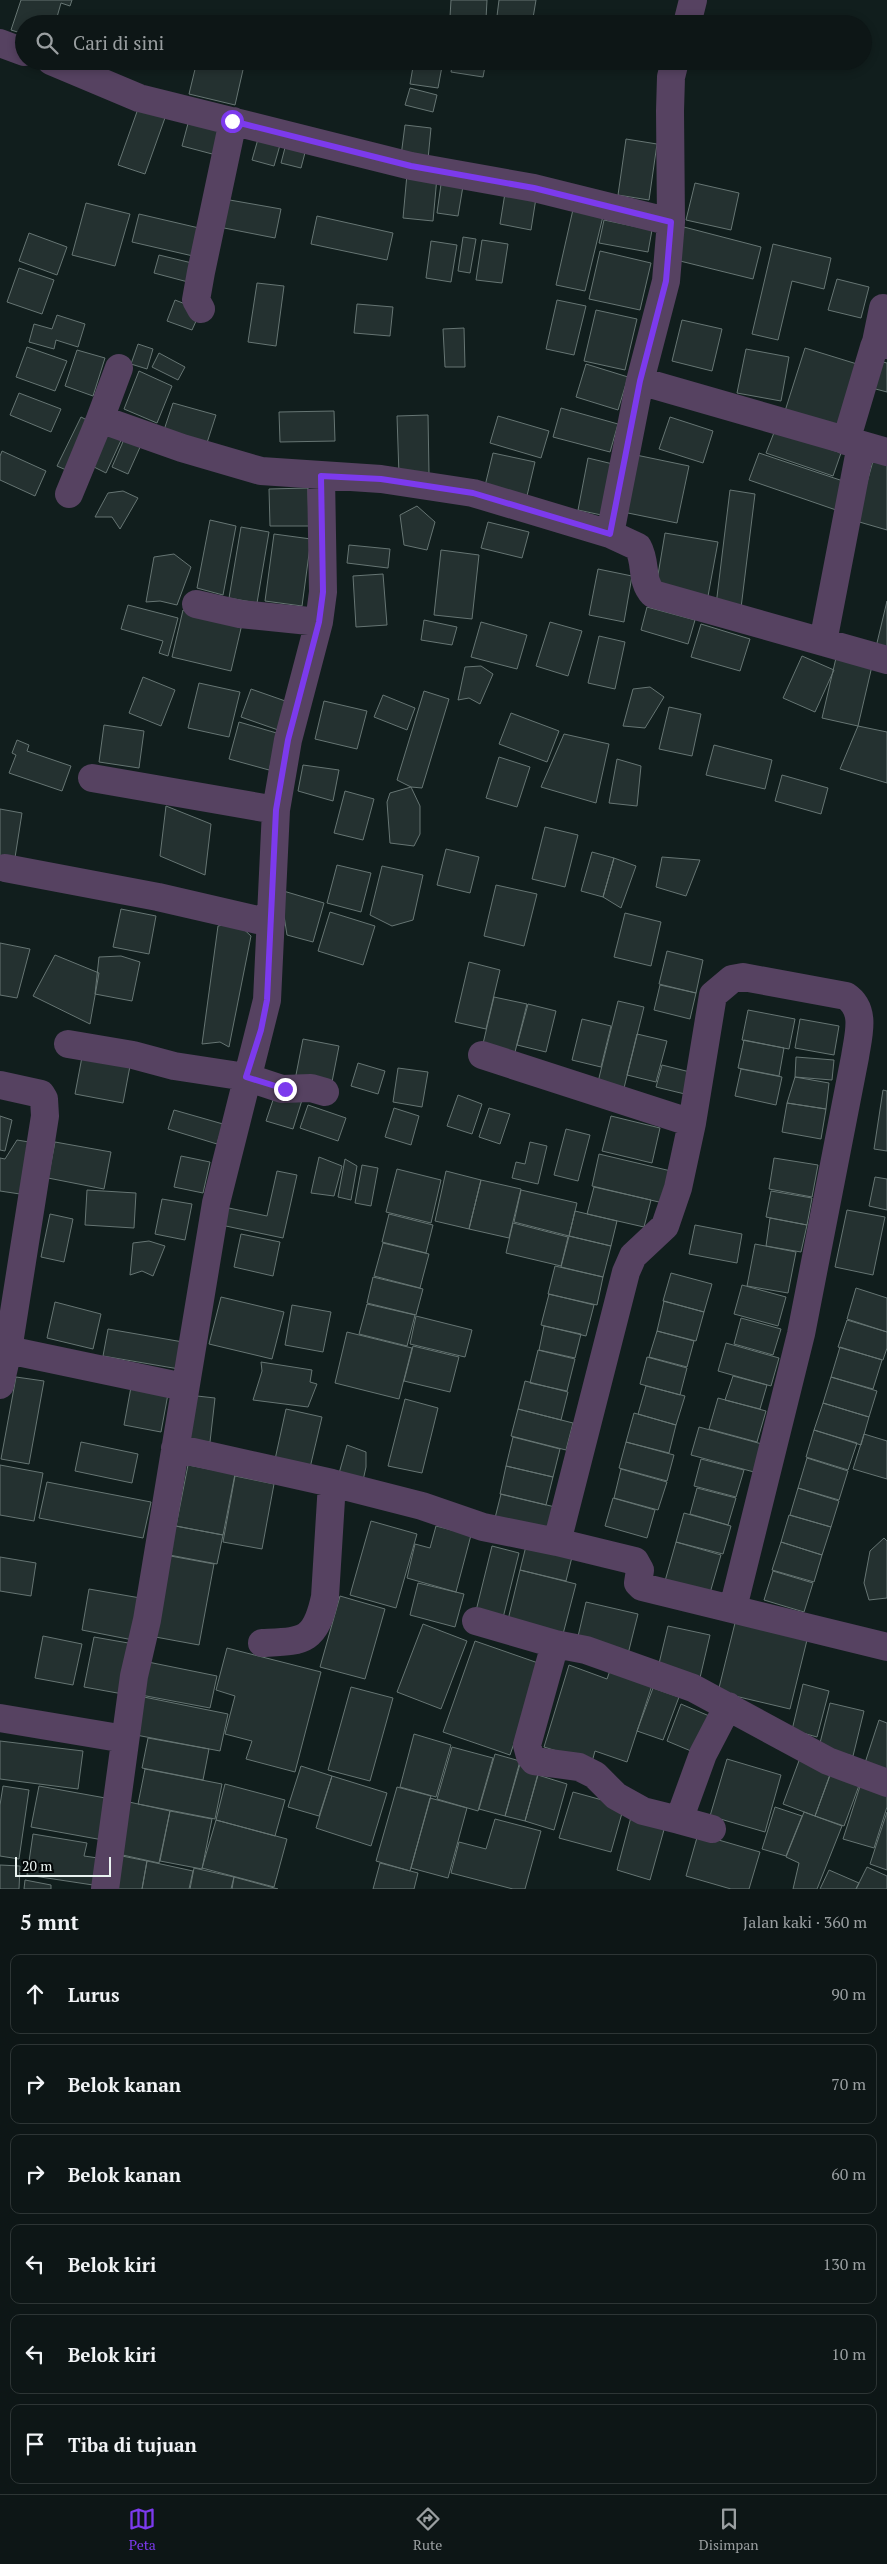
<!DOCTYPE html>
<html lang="id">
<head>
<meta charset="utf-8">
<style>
  :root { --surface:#0d1616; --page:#1b2323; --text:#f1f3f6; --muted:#9a9fa1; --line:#2d3535; --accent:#7c3aed }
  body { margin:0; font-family:"PT Serif",serif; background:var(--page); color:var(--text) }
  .scale { position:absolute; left:15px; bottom:12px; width:96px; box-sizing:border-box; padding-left:5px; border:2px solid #eaf3f1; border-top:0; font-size:14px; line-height:18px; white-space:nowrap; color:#eaf3f1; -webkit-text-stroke:4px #030707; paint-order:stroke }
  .stop { position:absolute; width:15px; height:15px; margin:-11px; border:4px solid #7c3aed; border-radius:50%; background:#fff }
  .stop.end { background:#7c3aed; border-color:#fff; box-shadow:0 1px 5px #0008 }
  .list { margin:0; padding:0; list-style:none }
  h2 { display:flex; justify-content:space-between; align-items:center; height:65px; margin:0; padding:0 20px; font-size:21px }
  h2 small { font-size:16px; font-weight:400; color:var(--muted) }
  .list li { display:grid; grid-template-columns:32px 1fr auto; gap:15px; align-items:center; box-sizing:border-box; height:80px; margin:0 10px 10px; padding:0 10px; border:1px solid var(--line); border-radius:10px }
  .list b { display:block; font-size:19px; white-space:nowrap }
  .list em { font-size:16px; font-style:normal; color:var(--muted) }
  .icon { flex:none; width:28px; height:28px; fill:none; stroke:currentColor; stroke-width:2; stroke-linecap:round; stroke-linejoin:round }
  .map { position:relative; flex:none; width:887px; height:1889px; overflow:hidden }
  .search { position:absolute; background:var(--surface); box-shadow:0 2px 8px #0003; left:15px; right:15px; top:15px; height:55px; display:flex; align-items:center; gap:12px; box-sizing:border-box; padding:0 18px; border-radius:28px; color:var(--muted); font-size:19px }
  .sheet { height:605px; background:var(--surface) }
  nav { display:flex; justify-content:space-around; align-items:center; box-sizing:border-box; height:70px; border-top:1px solid var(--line); background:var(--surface); font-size:14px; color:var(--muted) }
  nav a { display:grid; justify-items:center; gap:2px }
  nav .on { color:var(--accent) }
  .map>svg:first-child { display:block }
</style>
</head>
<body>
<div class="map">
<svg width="887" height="1889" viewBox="0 0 887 1889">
  <rect width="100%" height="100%" fill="#111e1d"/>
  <!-- building -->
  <path fill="#243130" stroke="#667573" d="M21,0H72L70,6L61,3L55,24H24V34L11,30Z
    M451,0H487L486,19L450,17Z
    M499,0H536L532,24H496Z
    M420,18L449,23V24H419Z
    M197,61H245L235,105L189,94Z
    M414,61H443L438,88L410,84Z
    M453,61H486L483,77L451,72Z
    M410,88L437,95L433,112L405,105Z
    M139,106L166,115L145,174L118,165Z
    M190,116L223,125L216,155L182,146Z
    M405,125L431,128L428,159L401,156Z
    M260,132L282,138L274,166L252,160Z
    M626,139L657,144L649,200L618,195Z
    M287,140L307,145L301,168L281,163Z
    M407,174L437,177L433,221L403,218Z
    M442,177L464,180L458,216L437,213Z
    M695,183L739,193L731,230L686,220Z
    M505,193L536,198L531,230L500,224Z
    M224,199L281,209L275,238L219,227Z
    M86,203L130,214L115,266L72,255Z
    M574,205L604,212L585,291L556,285Z
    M139,214L199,228L193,256L132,242Z
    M317,216L393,233L387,260L311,244Z
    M604,220L652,230L648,252L599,243Z
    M684,227L761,247L753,279L676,260Z
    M29,233L67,247L57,275L19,261Z
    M463,237L476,239L470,273L458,271Z
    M482,240L508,244L502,283L476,280Z
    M431,241L457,245L451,282L426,278Z
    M773,244L831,258L824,289L792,281L778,340L752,334Z
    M600,251L651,263L640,310L589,299Z
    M159,255L192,263L188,282L154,273Z
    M19,268L54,280L42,314L7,302Z
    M837,279L869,287L861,318L828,310Z
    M257,283L284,286L276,346L248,342Z
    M175,300L201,310L192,330L167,321Z
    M557,300L586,306L574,355L546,349Z
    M357,304L393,307L390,336L354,333Z
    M596,310L637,319L625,370L584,361Z
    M57,315L85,324L78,347L56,340L54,349L29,342L34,324L52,329Z
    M682,320L722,329L712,371L672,361Z
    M464,328L465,367H445L443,329Z
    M138,344L153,349L147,369L131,364Z
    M27,347L67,361L55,391L16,377Z
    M805,348L857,364L837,427L785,411Z
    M746,349L789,357L781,401L737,393Z
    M77,350L105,358L93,396L65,386Z
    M159,353L185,367L178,380L152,367Z
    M875,360L887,363V392L868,387Z
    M586,364L628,377L618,410L576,397Z
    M139,371L172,386L157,423L124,409Z
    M19,393L61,409L51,432L10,415Z
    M173,403L216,415L205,449L162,436Z
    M561,408L618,424L610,452L553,437Z
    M334,411L335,441L280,442L279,412Z
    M428,415L429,474L399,475L397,416Z
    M498,416L549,431L541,458L490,443Z
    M81,417L97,425L73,473L57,466Z
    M670,417L713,431L703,463L659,449Z
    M105,428L123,436L106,473L88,464Z
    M775,430L841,453L833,476L766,453Z
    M125,437L141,445L128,474L112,467Z
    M2,451L46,471L35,496L0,480V456Z
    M493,453L535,462L526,500L484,490Z
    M759,453L849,483L839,511L749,480Z
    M636,455L689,466L677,523L623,512Z
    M588,458L617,465L606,516L578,510Z
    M873,461L887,465V530L856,521Z
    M308,488L309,526H270L269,489Z
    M730,490L755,494L741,608L716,605Z
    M123,491L138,498L120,529L112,517H95L108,493Z
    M417,506L435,522L427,550L404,545L400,515Z
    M210,520L236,526L223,595L197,588Z
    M488,522L529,532L522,558L481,548Z
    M241,527L269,532L257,603L229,598Z
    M665,533L718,542L708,596L656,587Z
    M274,534L311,539L302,606L265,601Z
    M349,545L390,549L388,568L347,563Z
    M441,550L479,555L472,619L434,615Z
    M174,554L191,567L177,605L160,601L146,602L154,557Z
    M598,569L632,576L624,622L589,615Z
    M383,574L387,625L356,627L353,576Z
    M887,601V650L876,647Z
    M128,605L178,618L168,656L159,653L163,641L121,629Z
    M647,607L695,620L688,644L641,630Z
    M183,610L242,624L231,671L172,657Z
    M424,620L457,627L452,645L421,640Z
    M481,622L527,635L517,669L471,657Z
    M550,622L582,631L568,676L536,666Z
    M701,624L750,639L740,671L691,657Z
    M599,636L625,642L615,689L588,683Z
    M802,656L834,670L815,712L783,698Z
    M836,658L872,666L858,726L822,718Z
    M481,666L493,674L480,704L469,698L458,700L465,667Z
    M143,677L175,690L161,726L129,713Z
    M199,683L240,692L229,737L188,728Z
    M650,687L664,697L645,728L623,726L633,689Z
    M251,689L291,703L281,731L241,717Z
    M424,691L449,699L422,788L411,787L397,780Z
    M383,695L415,708L407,730L374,717Z
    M324,701L367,711L357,749L315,739Z
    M669,707L701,714L692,756L659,749Z
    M511,713L559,731L547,762L499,744Z
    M239,722L280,734L269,770L229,759Z
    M104,725L144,731L139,768L99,762Z
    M858,726L887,732V783L840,769Z
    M564,734L609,744L596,803L541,787Z
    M17,740L29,745L27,751L71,766L62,791L9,773L16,755L12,753Z
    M714,745L772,760L765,789L706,775Z
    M499,757L530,767L517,807L486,798Z
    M617,759L641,766L637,806L609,803Z
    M303,765L339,770L333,801L298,791Z
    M782,775L828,788L821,814L775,801Z
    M411,787L420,806V834L414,846L390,843L387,802L390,793Z
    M345,791L374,799L363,840L334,833Z
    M166,806L211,824L205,875L160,856Z
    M0,809L22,813L14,864L0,862Z
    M545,827L578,835L565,887L532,879Z
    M446,849L479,857L470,893L437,885Z
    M592,852L614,858L603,897L581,891Z
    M662,857L700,860L686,896L656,887Z
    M614,858L636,866L621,908L603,897Z
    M337,865L371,873L361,912L327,903Z
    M382,866L423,875L413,920L392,926L370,915Z
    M496,885L537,894L524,946L484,936Z
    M280,890L324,903L313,942L287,935Z
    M121,909L156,916L149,954L113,947Z
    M330,912L375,926L363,965L318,951Z
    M625,913L661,922L651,966L614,957Z
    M236,922L251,936L229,1047L220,1042L202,1044L218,926Z
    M0,943L30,949L17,998L0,995Z
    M667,951L703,960L696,993L659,984Z
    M55,955L99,973L90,1024L33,996Z
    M121,956L140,962L132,1001L95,994L99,957Z
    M469,962L500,970L486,1029L455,1022Z
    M660,985L696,993L690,1019L654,1010Z
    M494,997L527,1004L514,1056L482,1048Z
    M618,1001L644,1007L624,1088L598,1082Z
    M528,1004L556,1011L546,1052L517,1045Z
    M748,1010L795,1019L789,1049L742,1040Z
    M582,1019L611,1026L601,1067L572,1060Z
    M800,1019L839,1026L834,1055L795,1048Z
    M637,1034L667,1041L656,1082L627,1075Z
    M303,1039L339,1046L331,1087L295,1080Z
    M744,1040L784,1048L779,1076L738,1068Z
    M82,1057L130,1066L123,1103L75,1094Z
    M796,1057L834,1060L832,1080L795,1077Z
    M358,1063L385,1071L378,1094L351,1086Z
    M662,1065L694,1073L689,1095L656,1087Z
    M398,1068L428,1072L422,1107L393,1102Z
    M741,1069L782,1077L776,1105L735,1096Z
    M795,1077L829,1083L826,1109L787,1103Z
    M883,1090L887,1091V1151L874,1149Z
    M276,1091L302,1100L293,1129L266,1121Z
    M458,1095L482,1104L472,1134L447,1126Z
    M787,1103L826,1109L821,1139L782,1132Z
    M308,1105L346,1118L338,1141L300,1128Z
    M394,1108L419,1116L411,1145L385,1137Z
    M489,1108L510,1114L500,1144L479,1137Z
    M174,1110L223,1124L217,1144L168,1129Z
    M0,1116L12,1120L5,1151L0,1150Z
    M611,1116L660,1128L652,1163L602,1151Z
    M566,1129L590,1135L578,1181L554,1175Z
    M17,1140L35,1143L20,1194L0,1191V1158L5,1159Z
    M55,1142L111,1152L104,1189L48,1178Z
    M530,1142L547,1146L538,1184L512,1178L516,1162L525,1164Z
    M599,1154L671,1171L663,1203L592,1186Z
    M181,1156L210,1162L203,1193L174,1187Z
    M319,1157L342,1166L334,1196L311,1193Z
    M774,1158L818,1165L812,1197L769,1189Z
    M345,1159L357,1166L351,1200L338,1197Z
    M362,1165L378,1168L371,1206L355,1203Z
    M397,1169L441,1180L431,1223L386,1212Z
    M277,1171L297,1175L283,1238L221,1225L224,1207L267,1216Z
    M446,1171L481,1180L469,1229L435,1221Z
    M875,1177L887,1179V1210L869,1206Z
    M481,1180L521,1189L509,1238L469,1229Z
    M594,1187L651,1200L644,1227L587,1214Z
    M87,1190L136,1193L134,1228L85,1225Z
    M521,1190L577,1203L569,1236L514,1222Z
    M771,1191L812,1198L807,1225L766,1217Z
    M162,1199L192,1204L185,1240L155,1234Z
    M847,1210L885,1217L873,1275L835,1267Z
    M575,1211L617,1221L611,1246L569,1236Z
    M50,1214L73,1219L64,1262L41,1257Z
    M389,1214L433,1225L426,1253L382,1242Z
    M770,1218L807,1225L801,1252L766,1246Z
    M513,1223L568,1237L561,1266L506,1253Z
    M695,1225L742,1234L737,1263L689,1254Z
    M241,1234L280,1242L273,1276L234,1267Z
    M569,1236L611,1246L603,1277L561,1267Z
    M149,1241L165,1246L153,1276L142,1271L130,1275L133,1243Z
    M383,1243L429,1254L420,1288L374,1276Z
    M755,1244L796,1252L788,1293L747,1286Z
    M555,1266L603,1277L597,1305L548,1294Z
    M671,1273L712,1284L704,1312L663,1301Z
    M373,1277L423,1289L416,1315L367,1303Z
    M742,1285L786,1297L778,1326L734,1314Z
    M856,1288L887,1298V1332L847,1319Z
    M549,1294L594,1305L586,1336L541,1325Z
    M221,1297L284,1312L272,1359L209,1344Z
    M664,1301L704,1312L696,1341L657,1331Z
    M55,1302L101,1314L93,1349L47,1338Z
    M367,1304L415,1315L407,1346L359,1334Z
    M292,1305L331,1312L323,1352L285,1345Z
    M416,1316L472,1330L465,1357L410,1344Z
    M741,1318L781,1329L773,1355L734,1344Z
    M847,1320L887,1332V1348L883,1360L838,1347Z
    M544,1326L581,1334L575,1358L539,1350Z
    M108,1329L183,1342L179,1369L103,1356Z
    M657,1331L694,1341L687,1367L649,1357Z
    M347,1332L412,1348L399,1399L335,1383Z
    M726,1343L779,1358L771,1386L718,1371Z
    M413,1346L459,1357L450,1392L404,1381Z
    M840,1347L882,1360L873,1389L831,1377Z
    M538,1350L575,1359L567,1391L530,1383Z
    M647,1357L687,1368L680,1395L640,1384Z
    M261,1362L312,1370L310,1382L317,1384L308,1407L253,1400L262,1371Z
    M733,1376L767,1385L760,1409L725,1400Z
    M16,1377L44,1381L29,1464L1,1459Z
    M831,1377L877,1391L869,1417L823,1403Z
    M525,1381L568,1392L561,1420L518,1409Z
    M646,1386L685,1396L676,1425L638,1414Z
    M131,1387L168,1394L161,1432L124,1425Z
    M188,1395L215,1398L210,1442L183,1439Z
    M718,1398L766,1411L757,1442L709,1429Z
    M405,1399L438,1408L422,1473L388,1466Z
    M823,1403L869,1417L861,1445L814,1430Z
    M286,1409L322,1417L309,1472L274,1464Z
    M518,1409L573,1423L566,1450L511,1436Z
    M634,1413L676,1425L669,1453L626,1442Z
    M699,1427L762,1444L754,1472L691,1455Z
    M814,1430L857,1443L848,1470L806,1457Z
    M864,1434L887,1441V1479L853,1469Z
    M513,1437L560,1449L553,1477L506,1466Z
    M81,1442L138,1454L132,1483L75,1471Z
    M626,1442L674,1455L667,1481L619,1468Z
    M347,1445L366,1452V1467L362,1485L338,1477Z
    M807,1458L848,1471L839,1500L798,1488Z
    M701,1459L744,1470L736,1497L694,1486Z
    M0,1465L43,1473L34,1521L0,1515Z
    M188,1465L235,1474L223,1535L176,1526Z
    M506,1466L553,1477L546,1505L500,1494Z
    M621,1469L667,1482L658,1510L614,1498Z
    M235,1476L274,1484L262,1549L223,1542Z
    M47,1482L151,1502L143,1538L39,1518Z
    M697,1488L736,1498L728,1525L690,1514Z
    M798,1488L839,1501L831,1527L790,1515Z
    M501,1494L555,1507L548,1535L494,1522Z
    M613,1498L655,1510L647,1538L605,1526Z
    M684,1513L731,1526L723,1554L676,1542Z
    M789,1515L831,1527L822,1555L781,1542Z
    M371,1521L417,1534L396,1608L350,1595Z
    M170,1525L223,1535L217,1564L164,1554Z
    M436,1526L471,1535L456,1592L407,1578L415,1544L430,1548Z
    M884,1538L887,1541V1598L869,1600L864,1583L870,1551Z
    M527,1542L573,1553L566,1581L520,1570Z
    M676,1542L721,1555L710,1593L665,1581Z
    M781,1542L822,1555L814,1582L772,1570Z
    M492,1546L519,1553L502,1622L475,1615Z
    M165,1555L214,1564L199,1645L150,1636Z
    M0,1557L36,1563L31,1596L0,1591Z
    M520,1570L576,1584L562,1638L507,1624Z
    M773,1571L813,1583L804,1612L764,1600Z
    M418,1583L464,1594L455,1627L410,1615Z
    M89,1589L146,1599L138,1641L82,1630Z
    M340,1596L385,1609L365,1679L320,1667Z
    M586,1602L638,1614L627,1658L576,1645Z
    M735,1623L807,1640L790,1709L718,1692Z
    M423,1624L467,1641L441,1709L397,1692Z
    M668,1626L710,1635L699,1682L657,1672Z
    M43,1636L82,1644L73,1685L35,1678Z
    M94,1637L134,1644L123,1694L84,1687Z
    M475,1641L541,1664L510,1755L443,1732Z
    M227,1648L321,1672L295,1772L246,1759L252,1741L225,1734L235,1696L216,1690Z
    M148,1662L217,1676L210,1708L141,1695Z
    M613,1662L655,1676L627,1762L595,1751L592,1762L544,1747L569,1665L607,1679Z
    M803,1684L829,1691L817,1737L792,1730Z
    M351,1687L393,1698L370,1781L328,1770Z
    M653,1688L679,1697L663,1740L637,1731Z
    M144,1697L228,1714L220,1751L136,1735Z
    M830,1703L864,1711L853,1756L819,1747Z
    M681,1704L714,1718L691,1751L667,1741Z
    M879,1720L887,1723V1773L864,1766Z
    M414,1734L451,1745L436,1797L400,1787Z
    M148,1738L209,1749L203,1780L142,1768Z
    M0,1741L83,1751L78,1789L0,1779Z
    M452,1747L493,1758L478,1811L437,1799Z
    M495,1754L520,1761L505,1816L479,1809Z
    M800,1758L832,1769L815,1816L783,1804Z
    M727,1759L781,1775L765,1832L710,1816Z
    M520,1764L539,1770L525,1821L505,1816Z
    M301,1766L332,1776L319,1816L288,1807Z
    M145,1769L222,1784L215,1819L138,1804Z
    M832,1770L861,1780L844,1826L815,1816Z
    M538,1775L567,1784L554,1830L525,1821Z
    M332,1776L387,1793L371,1846L316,1828Z
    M862,1780L887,1788V1807L874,1848L843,1839Z
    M225,1784L285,1800L275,1836L216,1820Z
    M3,1786L29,1790L19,1859L0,1856V1805Z
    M39,1786L111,1799L103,1840L31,1827Z
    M397,1787L431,1796L410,1871L376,1861Z
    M573,1792L624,1806L611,1852L559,1838Z
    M430,1798L467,1808L448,1878L411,1868Z
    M129,1802L170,1811L159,1863L118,1854Z
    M775,1807L802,1816L786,1856L762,1849Z
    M170,1811L212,1819L202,1869L160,1861Z
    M804,1812L842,1826L817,1889H793L799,1863L786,1857Z
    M887,1812V1870L870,1864Z
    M631,1817L665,1826L650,1880L617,1870Z
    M495,1819L541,1831L525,1889H513L451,1873L459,1842L486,1849Z
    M216,1820L287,1839L274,1887L202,1868Z
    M33,1834L87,1843L84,1856L98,1858L93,1885L27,1875Z
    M698,1834L760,1852L749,1889H731L686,1876Z
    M122,1856L147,1861L142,1889H115Z
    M147,1861L193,1871L189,1889H142Z
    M380,1863L418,1873L414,1889H373Z
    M0,1865L20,1866L19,1889H0Z
    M867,1867L887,1876V1889H856Z
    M194,1868L234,1877L231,1889H190Z
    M829,1870L859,1883L856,1889H820Z
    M234,1877L278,1889H232Z
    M25,1880L51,1885V1889H24Z"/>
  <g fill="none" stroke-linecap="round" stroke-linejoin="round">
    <!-- street -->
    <path stroke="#564261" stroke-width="28" d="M687,24L693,0
      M0,43L24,52
      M51,61L139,98L411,166L534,188L671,222
      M201,309L196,300L201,272L233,121
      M876,342L883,308
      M119,368L100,419L182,448L261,471L381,479L473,493L610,534L638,547C647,563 640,580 653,594L887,660
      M640,381L887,452
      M846,441L874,347L876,342L887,345
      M69,494L100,419
      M610,534L640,381L666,281L671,222L670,111L671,77L675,61
      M196,604L240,614L319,622
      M823,642L861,445
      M92,778L276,810
      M5,868L158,897L271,923
      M68,1044L133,1055L174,1066L246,1077L282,1089L311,1088L325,1092
      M482,1055L692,1123
      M0,1085L41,1094L44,1099L45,1116L8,1350L0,1385
      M8,1350L184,1387
      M175,1448L332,1483L422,1506L483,1527L557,1542L635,1561L640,1570L638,1583L642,1587L887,1647
      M557,1542L626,1272L633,1256L665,1226L678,1188L692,1123L713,995L732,979L743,977L846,996C867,1010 858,1036 855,1057L801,1334L733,1608
      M476,1621L555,1644L586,1650L693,1688L828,1761L887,1783
      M262,1643C303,1641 315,1643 325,1597L332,1483
      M555,1644L527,1745L530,1756L534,1761L579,1767L595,1775L616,1796L643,1811L679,1820
      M0,1718L125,1739
      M712,1829L679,1820L703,1754L728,1706
      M105,1889L134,1676L147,1620L216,1203L267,1000L276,810L288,740L319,622L323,592L321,476"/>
  </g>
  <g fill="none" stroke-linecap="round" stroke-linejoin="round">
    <!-- route -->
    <path stroke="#7c3aed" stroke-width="6" d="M232,121L411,166L534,188L671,222L666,281L640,381L610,534L473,493L381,479L321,476L323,592L319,622L288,740L276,810L267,1000L261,1030L246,1077L285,1089"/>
  </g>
</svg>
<div class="scale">20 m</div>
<div class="stop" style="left:232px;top:121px"></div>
<div class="stop end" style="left:285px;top:1089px"></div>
<div class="search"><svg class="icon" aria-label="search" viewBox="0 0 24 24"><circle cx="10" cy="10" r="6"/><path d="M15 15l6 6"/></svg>Cari di sini</div>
</div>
<section class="sheet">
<h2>5 mnt<small>Jalan kaki · 360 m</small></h2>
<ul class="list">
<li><svg class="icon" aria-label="ahead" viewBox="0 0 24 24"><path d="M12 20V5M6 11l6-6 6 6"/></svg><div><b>Lurus</b></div><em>90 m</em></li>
<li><svg class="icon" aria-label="right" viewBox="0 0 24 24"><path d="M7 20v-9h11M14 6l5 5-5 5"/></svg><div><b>Belok kanan</b></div><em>70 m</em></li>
<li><svg class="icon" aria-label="right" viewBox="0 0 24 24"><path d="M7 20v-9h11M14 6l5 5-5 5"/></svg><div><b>Belok kanan</b></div><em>60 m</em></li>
<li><svg class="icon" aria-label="left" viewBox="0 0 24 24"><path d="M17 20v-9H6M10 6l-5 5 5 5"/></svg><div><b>Belok kiri</b></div><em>130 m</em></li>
<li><svg class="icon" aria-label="left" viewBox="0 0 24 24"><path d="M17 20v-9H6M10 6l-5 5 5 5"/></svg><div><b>Belok kiri</b></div><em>10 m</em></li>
<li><svg class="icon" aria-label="arrive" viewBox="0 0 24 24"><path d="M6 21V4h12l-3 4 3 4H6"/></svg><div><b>Tiba di tujuan</b></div></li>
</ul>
</section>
<nav>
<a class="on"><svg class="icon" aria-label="map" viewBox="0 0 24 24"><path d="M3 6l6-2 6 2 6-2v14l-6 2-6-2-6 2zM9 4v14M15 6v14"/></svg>Peta</a>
<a><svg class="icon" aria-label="directions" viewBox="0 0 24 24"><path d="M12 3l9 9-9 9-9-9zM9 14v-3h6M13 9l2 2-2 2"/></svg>Rute</a>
<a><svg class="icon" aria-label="saved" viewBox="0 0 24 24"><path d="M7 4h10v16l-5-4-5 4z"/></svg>Disimpan</a>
</nav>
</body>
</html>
